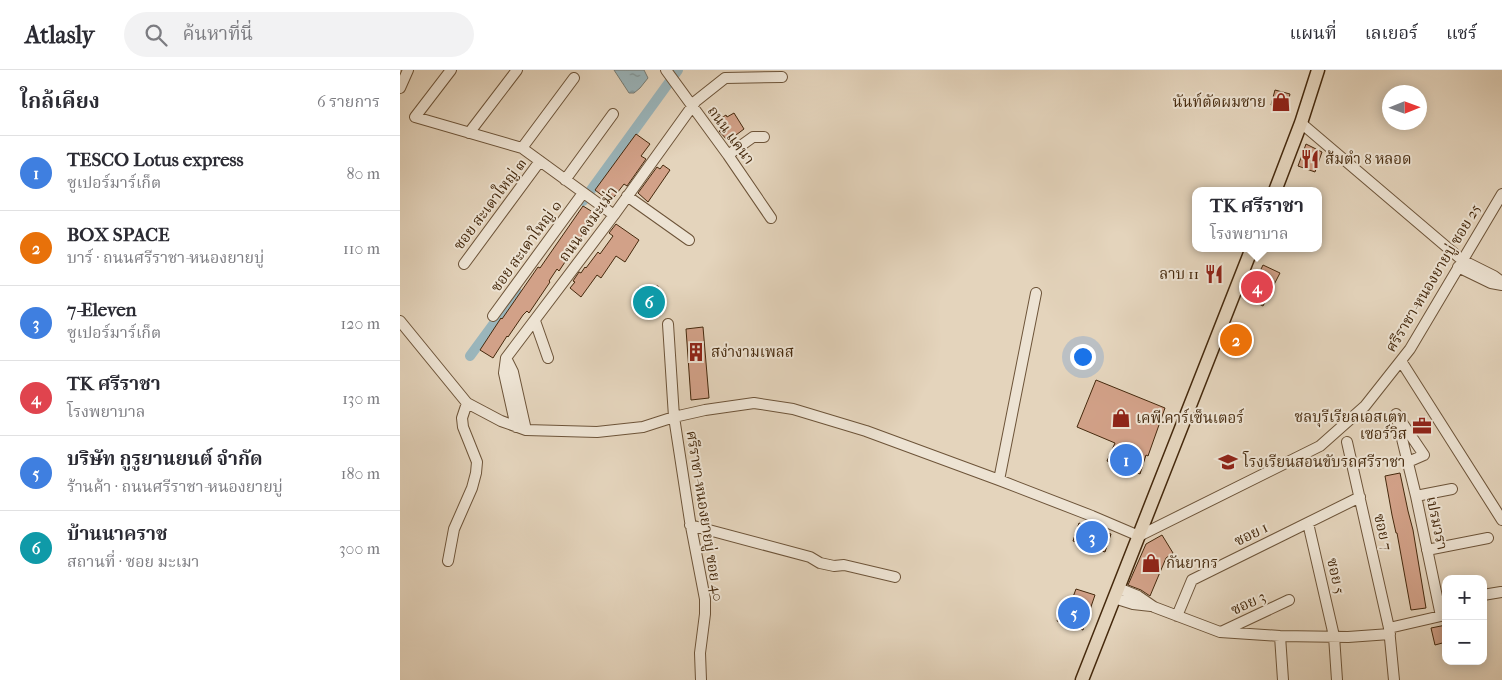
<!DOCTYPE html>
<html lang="th">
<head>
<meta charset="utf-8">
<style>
  :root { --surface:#fff; --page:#f2f2f3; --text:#2b2b33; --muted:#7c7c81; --line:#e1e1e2; --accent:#d93025 }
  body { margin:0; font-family:"IM FELL French Canon","Noto Serif Thai",serif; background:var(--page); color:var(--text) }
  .controls { position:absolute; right:15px; bottom:15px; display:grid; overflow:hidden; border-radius:10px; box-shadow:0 2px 12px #0003 }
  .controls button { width:45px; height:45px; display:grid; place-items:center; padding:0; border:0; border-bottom:1px solid var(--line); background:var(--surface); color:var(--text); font:25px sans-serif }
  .compass { position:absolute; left:982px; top:15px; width:45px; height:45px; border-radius:50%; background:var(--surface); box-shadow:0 2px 12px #0003; rotate:89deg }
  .you { position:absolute; left:682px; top:286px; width:18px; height:18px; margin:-12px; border:4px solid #fff; border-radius:50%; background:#1a73e8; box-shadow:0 0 0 8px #1a73e833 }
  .badge { display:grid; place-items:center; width:32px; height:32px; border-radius:50%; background:var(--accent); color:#fff; font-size:16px; font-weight:700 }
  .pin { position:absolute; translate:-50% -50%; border:2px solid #fff; box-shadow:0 1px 5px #0006 }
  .popup { position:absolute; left:792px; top:117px; width:130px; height:65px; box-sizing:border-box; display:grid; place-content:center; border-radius:10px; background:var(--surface); filter:drop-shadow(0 1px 4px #0005); font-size:16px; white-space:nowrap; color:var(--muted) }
  .popup b { font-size:19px; color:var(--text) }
  .popup::after { content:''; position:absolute; left:50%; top:100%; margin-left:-10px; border:10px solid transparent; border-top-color:var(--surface) }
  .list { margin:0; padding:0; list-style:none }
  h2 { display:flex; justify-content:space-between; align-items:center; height:65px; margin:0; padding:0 20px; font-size:21px }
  h2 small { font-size:16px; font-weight:400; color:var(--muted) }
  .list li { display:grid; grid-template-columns:32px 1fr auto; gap:15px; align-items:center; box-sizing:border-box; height:75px; padding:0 20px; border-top:1px solid var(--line) }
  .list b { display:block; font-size:19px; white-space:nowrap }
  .list p { margin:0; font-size:16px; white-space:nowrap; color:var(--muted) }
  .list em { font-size:16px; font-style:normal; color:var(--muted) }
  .icon { flex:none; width:28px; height:28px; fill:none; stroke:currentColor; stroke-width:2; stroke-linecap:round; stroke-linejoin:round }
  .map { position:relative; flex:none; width:1102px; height:610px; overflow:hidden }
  header { display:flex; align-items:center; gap:30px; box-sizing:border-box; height:70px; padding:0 25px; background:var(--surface); border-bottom:1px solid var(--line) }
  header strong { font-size:24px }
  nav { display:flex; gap:28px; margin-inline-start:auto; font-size:18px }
  .search { width:350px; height:45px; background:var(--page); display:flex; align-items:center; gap:12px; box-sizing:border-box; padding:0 18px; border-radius:28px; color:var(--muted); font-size:19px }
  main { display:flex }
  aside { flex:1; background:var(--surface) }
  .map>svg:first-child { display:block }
</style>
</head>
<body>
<header>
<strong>Atlasly</strong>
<div class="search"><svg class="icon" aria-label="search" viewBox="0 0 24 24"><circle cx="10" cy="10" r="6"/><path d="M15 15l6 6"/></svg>ค้นหาที่นี่</div>
<nav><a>แผนที่</a><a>เลเยอร์</a><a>แชร์</a></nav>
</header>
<main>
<aside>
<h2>ใกล้เคียง<small>6 รายการ</small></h2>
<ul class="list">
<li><span class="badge" style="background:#3f7fe0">1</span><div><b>TESCO Lotus express</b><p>ซูเปอร์มาร์เก็ต</p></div><em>80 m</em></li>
<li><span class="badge" style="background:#e8710a">2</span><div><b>BOX SPACE</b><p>บาร์ · ถนนศรีราชา-หนองยายบู่</p></div><em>110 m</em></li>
<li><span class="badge" style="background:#3f7fe0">3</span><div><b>7-Eleven</b><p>ซูเปอร์มาร์เก็ต</p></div><em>120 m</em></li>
<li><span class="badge" style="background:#e0444e">4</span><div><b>TK ศรีราชา</b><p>โรงพยาบาล</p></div><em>130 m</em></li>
<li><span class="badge" style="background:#3f7fe0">5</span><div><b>บริษัท กูรูยานยนต์ จำกัด</b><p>ร้านค้า · ถนนศรีราชา-หนองยายบู่</p></div><em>180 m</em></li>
<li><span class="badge" style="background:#0f9aa8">6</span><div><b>บ้านนาคราช</b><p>สถานที่ · ซอย มะเมา</p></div><em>300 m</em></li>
</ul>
</aside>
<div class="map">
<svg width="1102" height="610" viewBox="0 0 1102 610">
  <defs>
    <pattern id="water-ripples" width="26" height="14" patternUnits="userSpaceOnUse" patternTransform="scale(1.25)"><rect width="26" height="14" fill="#9ab5bb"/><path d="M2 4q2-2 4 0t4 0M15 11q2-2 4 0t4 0" fill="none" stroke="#7f9396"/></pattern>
  </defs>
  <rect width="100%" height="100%" fill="#e4d4bc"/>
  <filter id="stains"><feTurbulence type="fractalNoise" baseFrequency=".004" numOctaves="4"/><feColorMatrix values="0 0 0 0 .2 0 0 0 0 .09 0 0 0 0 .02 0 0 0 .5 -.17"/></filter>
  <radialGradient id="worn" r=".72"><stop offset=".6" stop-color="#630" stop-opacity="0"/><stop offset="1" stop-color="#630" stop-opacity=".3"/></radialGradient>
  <!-- water -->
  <path fill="url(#water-ripples)" stroke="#787d75" d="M214,0H244L248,8L240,18L234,23H229Z"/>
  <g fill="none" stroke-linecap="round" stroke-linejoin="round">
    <!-- canal -->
    <path stroke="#9ab5bb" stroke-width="10" d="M183,131L278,0
      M70,286L117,222"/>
  </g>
  <!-- building -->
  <path fill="#d2a188" stroke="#45290d" d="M875,20L890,24L886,40L871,35Z
    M334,43L344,59L328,71L319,61L324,58L318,50L326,45L327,47Z
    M236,64L250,74L241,86L246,89L227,116L224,114L214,127L211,125L208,130L195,120Z
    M906,74L922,82L915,102L898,96Z
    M263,95L270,100L248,132L238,123L257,97L260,99Z
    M183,136L196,144L192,150L195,151L190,158L188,157L178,171L180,172L176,180L173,178L164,191L165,192L159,201L157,199L149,211L150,212L129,243L127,241L123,245L108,267L107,266L93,288L80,280L101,248L102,249L138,197L140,198Z
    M216,154L239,170L225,192L216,186L201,208L197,205L181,227L170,218L175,212L173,211L179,202L181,203L185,197L186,198L198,182L200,184L213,166L209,163Z
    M863,195L880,203L863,236L847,228Z
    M258,216L260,246L241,247L238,218Z
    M303,257L309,328L291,330L286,259Z
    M696,310L765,338L748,386L746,385L740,404L707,391L715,373L677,357Z
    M1000,403L1008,441L1013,460L1026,538L1011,540L997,463H996L992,445L985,406Z
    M679,453L711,464L705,482L673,471Z
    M762,465L773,483L766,488L750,526L741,520L728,515L746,474Z
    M676,519L695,525L683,560L657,551L664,533L670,535Z
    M1046,555V572L1035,575L1031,558Z"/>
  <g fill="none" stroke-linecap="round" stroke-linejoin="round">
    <!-- minor casing -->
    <g stroke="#6d5439" stroke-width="12">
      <path id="minor" d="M51,0L15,47L122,78L214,145
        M266,0L328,85L371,148
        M0,18L8,0
        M901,53L1062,190L1094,206L1102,212
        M69,63L117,0
        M122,78L174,8
        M328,85L353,67H364
        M165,110L213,44
        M227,126L289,170
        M64,194L140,91
        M1058,197L1091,213L1102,215
        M93,246L183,123
        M0,251L67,333L101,351L126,360L197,362L243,357L274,347L305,340L354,333L393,339L466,361L599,410L692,446L739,466L920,376L965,336L1010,279L1102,124
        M135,251L148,288
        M268,254L274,347L290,451L305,529V544L300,583L301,610
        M106,288L113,302L126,360
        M1001,291L1102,450
        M1001,351L1024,385L1008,392
        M116,357L104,303L106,288L214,145L296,31L325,8L382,7
        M947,372L989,558L994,610
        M599,410L636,223
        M1016,426L1052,419
        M908,453L934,566L937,610
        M290,455L410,487L420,493L434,496L444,495L495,507
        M1027,480L1088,468
        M48,491L54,459L72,418L76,403L77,392L63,357L62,348L67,333
        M718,518L738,526L754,537L820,562L880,566L948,567L990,564
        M1083,525L1101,522
        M714,528L733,534L751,536
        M777,546L792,510L960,427
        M989,558L1041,546L1016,426L996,344
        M821,562L889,530
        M880,566L883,610"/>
    </g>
    <!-- major casing -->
    <g stroke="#45290d" stroke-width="15">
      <path id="major" d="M875,121L901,53L918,0
        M682,610L852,178"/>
    </g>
    <!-- minor -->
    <use href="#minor" stroke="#ede3d3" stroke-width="10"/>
    <!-- major -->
    <use href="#major" stroke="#e4d4bc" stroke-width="12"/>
  </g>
  <!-- icons -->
  <defs>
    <g id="shop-bare" transform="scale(1.5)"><path d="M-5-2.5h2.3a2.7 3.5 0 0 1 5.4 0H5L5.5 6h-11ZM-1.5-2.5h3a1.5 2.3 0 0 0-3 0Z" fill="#8f2418" stroke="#ede3d3" stroke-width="2.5" paint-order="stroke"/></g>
    <g id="restaurant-bare" transform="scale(1.5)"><path d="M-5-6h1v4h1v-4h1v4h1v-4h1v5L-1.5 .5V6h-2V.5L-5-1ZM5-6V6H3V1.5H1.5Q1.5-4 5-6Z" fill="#8f2418" stroke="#ede3d3" stroke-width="2.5" paint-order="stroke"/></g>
    <g id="building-bare" transform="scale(1.5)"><path d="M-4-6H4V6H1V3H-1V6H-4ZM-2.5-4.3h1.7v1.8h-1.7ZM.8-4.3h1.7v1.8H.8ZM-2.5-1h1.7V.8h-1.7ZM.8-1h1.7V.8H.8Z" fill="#8f2418" stroke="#ede3d3" stroke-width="2.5" paint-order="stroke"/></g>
    <g id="office-bare" transform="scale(1.5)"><path d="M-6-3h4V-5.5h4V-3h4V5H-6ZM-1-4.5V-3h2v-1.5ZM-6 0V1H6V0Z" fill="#8f2418" stroke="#ede3d3" stroke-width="2.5" paint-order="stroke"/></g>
    <g id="school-bare" transform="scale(1.5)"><path d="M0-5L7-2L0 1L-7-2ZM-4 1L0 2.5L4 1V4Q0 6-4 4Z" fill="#8f2418" stroke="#ede3d3" stroke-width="2.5" paint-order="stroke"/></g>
  </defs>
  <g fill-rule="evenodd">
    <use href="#shop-bare" x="881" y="32"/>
    <use href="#restaurant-bare" x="910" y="89"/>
    <use href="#restaurant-bare" x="814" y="204"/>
    <use href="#building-bare" x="296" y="282"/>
    <use href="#shop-bare" x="721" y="348"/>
    <use href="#office-bare" x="1022" y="356"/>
    <use href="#school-bare" x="828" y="392"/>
    <use href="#shop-bare" x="751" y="493"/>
  </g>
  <g text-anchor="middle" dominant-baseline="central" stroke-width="4" stroke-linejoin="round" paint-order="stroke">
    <!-- poi labels -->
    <g font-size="15" fill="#45290d" stroke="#ede3d3" text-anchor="start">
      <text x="866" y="32" text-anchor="end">นันท์ตัดผมชาย</text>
      <text x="925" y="89">ส้มตำ 8 หลอด</text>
      <text x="799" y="204" text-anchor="end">ลาบ 11</text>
      <text x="311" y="282">สง่างามเพลส</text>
      <text x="1007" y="347" text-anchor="end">ชลบุรีเรียลเอสเตท<tspan x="1007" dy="17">เซอร์วิส</tspan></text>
      <text x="736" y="348">เคพี.คาร์เซ็นเตอร์</text>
      <text x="843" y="392">โรงเรียนสอนขับรถศรีราชา</text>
      <text x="766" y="493">กันยากร</text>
    </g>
    <!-- street labels -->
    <g font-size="15" fill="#45290d" stroke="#ede3d3">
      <text transform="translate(331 65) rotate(54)">ถนน แคนา</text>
      <text transform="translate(90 134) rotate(-53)">ซอย สะเดาใหญ่ ๓</text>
      <text transform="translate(188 154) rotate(-54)">ถนน ดงมะเม่า</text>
      <text transform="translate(126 176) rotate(-54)">ซอย สะเดาใหญ่ ๑</text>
      <text transform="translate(1033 208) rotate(-59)">ศรีราชา-หนองยายบู่ ซอย 25</text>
      <text transform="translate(305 446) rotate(81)">ศรีราชา-หนองยายบู่ ซอย 40</text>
      <text transform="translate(1037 453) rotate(78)">เปรมวรา</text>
      <text transform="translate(983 462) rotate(77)">ซอย 7</text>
      <text transform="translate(851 464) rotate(-26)">ซอย 1</text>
      <text transform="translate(936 506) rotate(77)">ซอย 5</text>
      <text transform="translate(848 533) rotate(-25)">ซอย 3</text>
    </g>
  </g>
  <rect width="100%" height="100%" filter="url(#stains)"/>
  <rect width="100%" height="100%" fill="url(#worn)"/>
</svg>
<div class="controls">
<button>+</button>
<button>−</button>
</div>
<svg class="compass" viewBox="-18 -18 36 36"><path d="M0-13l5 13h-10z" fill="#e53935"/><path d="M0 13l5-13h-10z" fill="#7c7c81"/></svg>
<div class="you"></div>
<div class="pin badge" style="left:726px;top:390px;background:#3f7fe0">1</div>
<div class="pin badge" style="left:836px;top:270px;background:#e8710a">2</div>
<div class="pin badge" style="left:692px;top:467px;background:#3f7fe0">3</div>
<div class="pin badge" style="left:857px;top:217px;background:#e0444e">4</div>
<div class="popup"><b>TK ศรีราชา</b>โรงพยาบาล</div>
<div class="pin badge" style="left:674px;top:543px;background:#3f7fe0">5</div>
<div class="pin badge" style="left:249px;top:232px;background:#0f9aa8">6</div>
</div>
</main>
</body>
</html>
